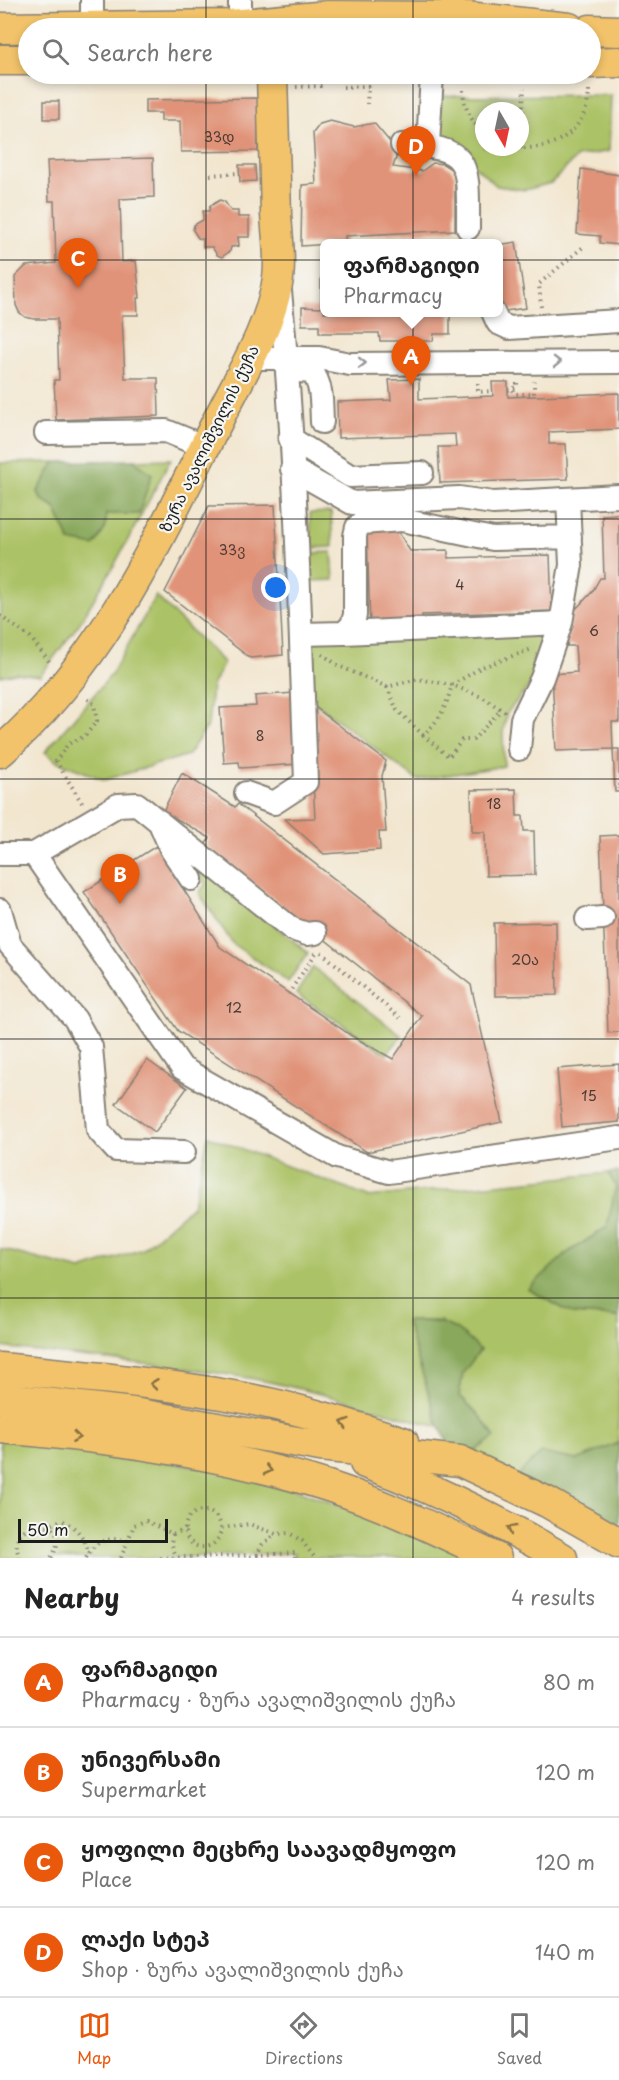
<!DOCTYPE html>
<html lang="en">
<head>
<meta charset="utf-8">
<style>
  :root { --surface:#fff; --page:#f6f6f6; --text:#222; --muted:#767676; --line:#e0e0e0; --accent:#ea580c }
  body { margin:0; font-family:"Playpen Sans","Noto Sans Georgian",sans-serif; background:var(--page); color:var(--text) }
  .compass { position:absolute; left:475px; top:102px; width:54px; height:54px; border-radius:50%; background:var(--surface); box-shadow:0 3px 9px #0003; rotate:171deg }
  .scale { position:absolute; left:18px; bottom:15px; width:150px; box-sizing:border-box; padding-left:6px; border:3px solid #1c1c1c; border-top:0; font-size:16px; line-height:21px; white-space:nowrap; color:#1c1c1c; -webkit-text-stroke:4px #f6f6f2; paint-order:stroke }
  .you { position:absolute; left:276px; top:588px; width:21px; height:21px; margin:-15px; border:4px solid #fff; border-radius:50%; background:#1a73e8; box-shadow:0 0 0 9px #1a73e833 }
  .badge { display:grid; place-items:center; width:39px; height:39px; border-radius:50%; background:var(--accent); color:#fff; font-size:20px; font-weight:700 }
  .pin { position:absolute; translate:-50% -50px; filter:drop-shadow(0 2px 3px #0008) }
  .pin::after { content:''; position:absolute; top:32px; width:21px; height:18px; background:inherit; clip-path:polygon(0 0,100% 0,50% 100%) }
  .popup { position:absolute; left:320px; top:239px; width:183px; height:78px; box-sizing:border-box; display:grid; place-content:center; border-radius:9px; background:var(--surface); filter:drop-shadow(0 2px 4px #0005); font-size:20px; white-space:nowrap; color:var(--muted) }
  .popup b { font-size:22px; color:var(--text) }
  .popup::after { content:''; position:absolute; left:50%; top:100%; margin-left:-12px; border:12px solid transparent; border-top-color:var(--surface) }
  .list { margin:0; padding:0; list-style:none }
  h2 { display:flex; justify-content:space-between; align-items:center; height:78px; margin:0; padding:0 24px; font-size:26px }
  h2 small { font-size:20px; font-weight:400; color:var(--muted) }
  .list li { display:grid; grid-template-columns:39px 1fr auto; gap:18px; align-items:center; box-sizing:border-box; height:90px; padding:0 24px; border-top:2px solid var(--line) }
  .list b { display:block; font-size:22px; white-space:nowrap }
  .list p { margin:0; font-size:20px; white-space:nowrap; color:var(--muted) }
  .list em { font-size:20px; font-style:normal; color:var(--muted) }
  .icon { flex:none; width:33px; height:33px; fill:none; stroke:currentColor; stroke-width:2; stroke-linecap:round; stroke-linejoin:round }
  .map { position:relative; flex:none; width:619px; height:1558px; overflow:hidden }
  .search { position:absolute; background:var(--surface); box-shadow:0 3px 9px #0003; left:18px; right:18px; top:18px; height:66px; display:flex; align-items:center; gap:15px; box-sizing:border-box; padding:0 21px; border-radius:33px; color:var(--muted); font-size:22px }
  .sheet { height:438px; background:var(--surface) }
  nav { display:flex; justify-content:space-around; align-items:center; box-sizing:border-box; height:84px; border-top:2px solid var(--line); background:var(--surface); font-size:16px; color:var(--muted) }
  nav a { display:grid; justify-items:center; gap:3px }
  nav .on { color:var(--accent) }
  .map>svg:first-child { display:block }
</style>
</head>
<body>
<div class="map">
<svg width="619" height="1558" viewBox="0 0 619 1558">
  <rect width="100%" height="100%" fill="#f6f6f2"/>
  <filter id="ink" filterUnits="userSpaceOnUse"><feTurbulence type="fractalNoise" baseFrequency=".0167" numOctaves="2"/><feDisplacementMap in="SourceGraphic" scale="12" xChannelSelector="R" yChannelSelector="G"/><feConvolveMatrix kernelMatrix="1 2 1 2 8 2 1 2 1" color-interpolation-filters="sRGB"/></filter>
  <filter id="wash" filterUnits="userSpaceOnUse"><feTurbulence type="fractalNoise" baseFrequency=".008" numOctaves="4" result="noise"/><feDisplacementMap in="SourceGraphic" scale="24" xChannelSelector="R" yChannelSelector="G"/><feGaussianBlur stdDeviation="1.35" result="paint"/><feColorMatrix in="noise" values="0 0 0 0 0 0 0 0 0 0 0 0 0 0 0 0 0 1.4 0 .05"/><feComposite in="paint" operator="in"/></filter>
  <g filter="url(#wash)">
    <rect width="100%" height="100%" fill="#f2e6cf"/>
    <!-- green -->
    <path fill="#acc266" stroke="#646f41" stroke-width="1.5" fill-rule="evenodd" d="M611,95L609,151L577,157L551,183L525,190L497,186L460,153L436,142L438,96ZM484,111H520V147H484Z
      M171,459L115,564L79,624L40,676L16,673L0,676V463L55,462L38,491L41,499L55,508L70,541L105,529L106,514L119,512L152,474L133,460Z
      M331,512L333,547L311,548L310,513Z
      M332,552L334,580L310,581L309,553Z
      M156,596L224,663L212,686L208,725L188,755L105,780L56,761L45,752L111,675Z
      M550,626L541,671L507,713L503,732L504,766L417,780L303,694L301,634Z
      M178,853L239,896L308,953L288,982L233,944L199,893L206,884Z
      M313,967L402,1036L387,1054L296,994Z
      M208,1136L368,1197L608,1173L616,1186L607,1227L567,1253L528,1289L573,1314L619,1317V1443L577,1460L541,1453L509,1484L460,1461L479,1415L459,1395L463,1373L441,1321H406L439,1427C378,1410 317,1391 254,1379C170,1364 85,1357 0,1347V1249L81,1270L143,1249L193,1205Z
      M0,1438L257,1475L482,1558H295V1553L160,1558H0Z"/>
    <!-- forest -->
    <path fill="#89a85b" stroke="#52623c" stroke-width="1.5" d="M133,460L152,474L139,514H106L105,529L94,546L70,541L55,508L41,499L38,491L55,462Z
      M619,1172V1317L573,1314L528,1289L567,1253L607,1227L616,1186L608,1173Z
      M406,1321C443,1321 453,1322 480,1350L463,1373L459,1395L479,1415L495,1437L460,1461L439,1427Z
      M619,1443V1543L509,1484L541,1453L577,1460Z"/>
    <g id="blocks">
      <!-- building -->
      <path fill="#e09378" d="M258,98V151L181,152L180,121H161V113H145V100Z
        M44,101H59V119H44Z
        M330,121L354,127L374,123L395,148L396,158L393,167L422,171L433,163L443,164L451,169L455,176V230L345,236V243L301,246L302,185L316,184L313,133L320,124Z
        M153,158L154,197L120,199L122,262L136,261L140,298H137L138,315H122L125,378H158L159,416L56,420L54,380H59L57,319H34L25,317L19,312L16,305L15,277L26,266L56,263L54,201H49L47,161Z
        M239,165H255L256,181L240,182Z
        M581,169L619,175V245L600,243V236L577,234Z
        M220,200L225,202L231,211H238V217H249V237H238L239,246L231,247L230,251L222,257L217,255L212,247H203V239L198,238L193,230L194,225L203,220V211H209L210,206Z
        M516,242L526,308L498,312V245Z
        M321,277H324V312H450V334H434L433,341H380L379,333H319V325H302V307L321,308Z
        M419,379V399L493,396L492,382H508V397L619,393V429L549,432V444H566L568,479L440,483L438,447H456L455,434L338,438L337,402L391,400L389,380Z
        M275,505L283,655L250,658L165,592L209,506Z
        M619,514V722H612L613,749L556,751L552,674L577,672L575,646H567L572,613L592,592L600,578H604L602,515Z
        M396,528L410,551L448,550V558L550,555L552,611L422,615V626L370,628L367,529Z
        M294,693L299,764L240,768L239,762L224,763L220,708L256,706L255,696Z
        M315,707L386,761L382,776L386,832H379L380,850L324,854L285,819L315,818L311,746L317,745Z
        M613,749H619V792H615Z
        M182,773L235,807L238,804L471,985L502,1122L367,1152L178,1031L84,892L156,846L220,947L352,1036L393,1059L422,1016L205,845L210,838L163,811Z
        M516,789L517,816H523L524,831H534L535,875L486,876L485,832H472L471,790Z
        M619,835V1032L608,1033L600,836Z
        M556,922L557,995L495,996L494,923Z
        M147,1060L187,1088L155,1132L116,1104Z
        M619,1064V1122L562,1127L557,1069Z"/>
    </g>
  </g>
  <g filter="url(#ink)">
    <use href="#blocks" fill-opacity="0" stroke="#878176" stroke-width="1.5"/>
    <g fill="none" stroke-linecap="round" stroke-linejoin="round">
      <!-- minor casing -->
      <g stroke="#878176" stroke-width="26">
        <path id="minor" d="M92,0V27
          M240,0V24
          M402,145C473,146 468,165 468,228
          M428,145L432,74
          M493,312L498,323L509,328L619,321
          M249,358H319L350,364L619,362
          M287,370L312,372C323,386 321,405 322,422
          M46,433L166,431L205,447
          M290,438L350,476L422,473
          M292,469L352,503L459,498L493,503L619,496
          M344,633L561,623
          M301,634L344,633L352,625L355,615V536L357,527L362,523L402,520L493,539L570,537
          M519,749L522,719L542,678L561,623L571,565L568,499
          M246,793L274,803L306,782C300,618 296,454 280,291
          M159,821L171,849L191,879
          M0,854H34
          M0,910L10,945L75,1019L91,1047L98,1130L116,1150L184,1152
          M587,919L603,918
          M315,933L307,934L292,929L137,804L118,805L34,854L182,1068L337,1157L389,1172L619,1138"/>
      </g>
      <!-- major casing -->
      <g stroke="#878176" stroke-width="33">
        <path id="major" d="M0,28L230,25L328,16L467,17L569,28
          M590,30L619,31
          M0,60H28
          M590,63L619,62
          M0,752C103,663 158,540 218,420C239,378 272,325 278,278C281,258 277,235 276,214C275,168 273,121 272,74
          M0,1368C83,1376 167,1383 249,1399C302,1409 353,1426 403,1442
          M0,1398L133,1413L320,1446L460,1461L547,1502L619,1543
          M0,1428C109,1437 223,1453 328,1486C386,1505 441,1532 496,1558
          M365,1463C434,1488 499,1521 562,1558"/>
      </g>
      <!-- path -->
      <path stroke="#878176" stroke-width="4" stroke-dasharray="1.5 4.5" stroke-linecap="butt" d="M296,87L322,86
        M343,87L368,86L367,104
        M463,90C464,108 471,121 484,134
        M512,147C553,153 589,131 589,88
        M521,148L524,88
        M210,175L239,173
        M541,307L539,284L583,247
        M478,383V392L493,391
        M508,390L517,387V381
        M513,390L515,394H534V381
        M0,616L30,637L51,664
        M322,654L339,666L387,687L418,679L452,685L482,697L505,712
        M387,687L397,710L423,735C440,720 446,707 452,685L482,667L532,649
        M423,735L449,757L462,740H473L500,711
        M82,803L56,761L68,744L85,736L97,721L94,704L86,697
        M321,952L400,1018
        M288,994L316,953
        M185 1529a18 18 0 1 1 36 0a18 18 0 1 1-36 0Z
        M47,1527L61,1520C77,1527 84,1537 89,1553
        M222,1528L249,1524L276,1534L289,1533L302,1541L315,1558
        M173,1534L171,1542L176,1557
        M257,1555L295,1553V1558
        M20,1558C0,1516 80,1513 51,1558
        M86,1558C97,1539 105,1538 126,1540
        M121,1558L134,1525L146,1521L173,1534L185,1530
        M160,1558L257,1555L262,1545L276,1534"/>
      <!-- minor -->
      <use href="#minor" stroke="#fff" stroke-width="22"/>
      <!-- major -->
      <use href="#major" stroke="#f2c36a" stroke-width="30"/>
    </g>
    <!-- one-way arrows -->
    <defs><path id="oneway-chevron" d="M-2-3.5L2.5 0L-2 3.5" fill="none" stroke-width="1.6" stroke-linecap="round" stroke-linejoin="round" transform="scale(1.5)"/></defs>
    <g stroke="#999">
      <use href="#oneway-chevron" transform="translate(557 362) rotate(-1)"/>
      <use href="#oneway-chevron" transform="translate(362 363)"/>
    </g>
    <g stroke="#877043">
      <use href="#oneway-chevron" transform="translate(154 1384) rotate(-173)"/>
      <use href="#oneway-chevron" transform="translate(345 1423) rotate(-162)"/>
      <use href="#oneway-chevron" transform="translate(76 1437) rotate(7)"/>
      <use href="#oneway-chevron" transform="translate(268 1470) rotate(14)"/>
      <use href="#oneway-chevron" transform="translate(511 1529) rotate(-150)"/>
    </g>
  </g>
  <!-- grid -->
  <path fill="none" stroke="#1c1c1c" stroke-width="1.5" stroke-opacity="0.55" d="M206,0V28M413,0V28M206,74V1558M413,74V1558M0,260H619M0,519H619M0,779H619M0,1039H619M0,1298H619"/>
  <g text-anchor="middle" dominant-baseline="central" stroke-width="4.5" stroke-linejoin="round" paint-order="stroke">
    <!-- number labels -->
    <g font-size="14" fill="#4d3a33">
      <text x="219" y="136">33დ</text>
      <text x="232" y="549">33ვ</text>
      <text x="460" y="584">4</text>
      <text x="594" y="630">6</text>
      <text x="260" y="735">8</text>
      <text x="494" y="803">18</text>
      <text x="525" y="959">20ა</text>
      <text x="234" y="1007">12</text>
      <text x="589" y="1095">15</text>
    </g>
    <!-- street labels -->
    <g font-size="16" fill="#1c1c1c" stroke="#f6f6f2">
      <text transform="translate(208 438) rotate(-64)">ზურა ავალიშვილის ქუჩა</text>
    </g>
  </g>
</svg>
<svg class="compass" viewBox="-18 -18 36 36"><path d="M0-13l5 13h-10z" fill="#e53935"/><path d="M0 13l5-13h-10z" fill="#767676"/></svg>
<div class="scale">50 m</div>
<div class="you"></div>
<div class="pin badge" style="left:411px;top:386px">A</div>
<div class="popup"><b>ფარმაგიდი</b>Pharmacy</div>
<div class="pin badge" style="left:120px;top:904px">B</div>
<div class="pin badge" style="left:78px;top:288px">C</div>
<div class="pin badge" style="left:416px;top:176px">D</div>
<div class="search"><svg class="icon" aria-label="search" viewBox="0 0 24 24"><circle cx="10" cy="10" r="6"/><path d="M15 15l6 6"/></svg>Search here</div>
</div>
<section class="sheet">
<h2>Nearby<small>4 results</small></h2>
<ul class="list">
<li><span class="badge">A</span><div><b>ფარმაგიდი</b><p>Pharmacy · ზურა ავალიშვილის ქუჩა</p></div><em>80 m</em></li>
<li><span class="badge">B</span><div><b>უნივერსამი</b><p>Supermarket</p></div><em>120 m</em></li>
<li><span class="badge">C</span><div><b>ყოფილი მეცხრე საავადმყოფო</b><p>Place</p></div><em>120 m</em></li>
<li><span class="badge">D</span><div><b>ლაქი სტეპ</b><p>Shop · ზურა ავალიშვილის ქუჩა</p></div><em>140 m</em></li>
</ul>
</section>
<nav>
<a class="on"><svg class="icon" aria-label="map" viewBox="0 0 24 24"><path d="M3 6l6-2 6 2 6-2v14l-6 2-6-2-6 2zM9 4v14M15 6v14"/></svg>Map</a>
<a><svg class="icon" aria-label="directions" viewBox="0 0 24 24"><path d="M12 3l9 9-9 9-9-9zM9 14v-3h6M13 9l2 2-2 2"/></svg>Directions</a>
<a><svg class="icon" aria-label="saved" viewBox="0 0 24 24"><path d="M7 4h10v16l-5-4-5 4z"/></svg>Saved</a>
</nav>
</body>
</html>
